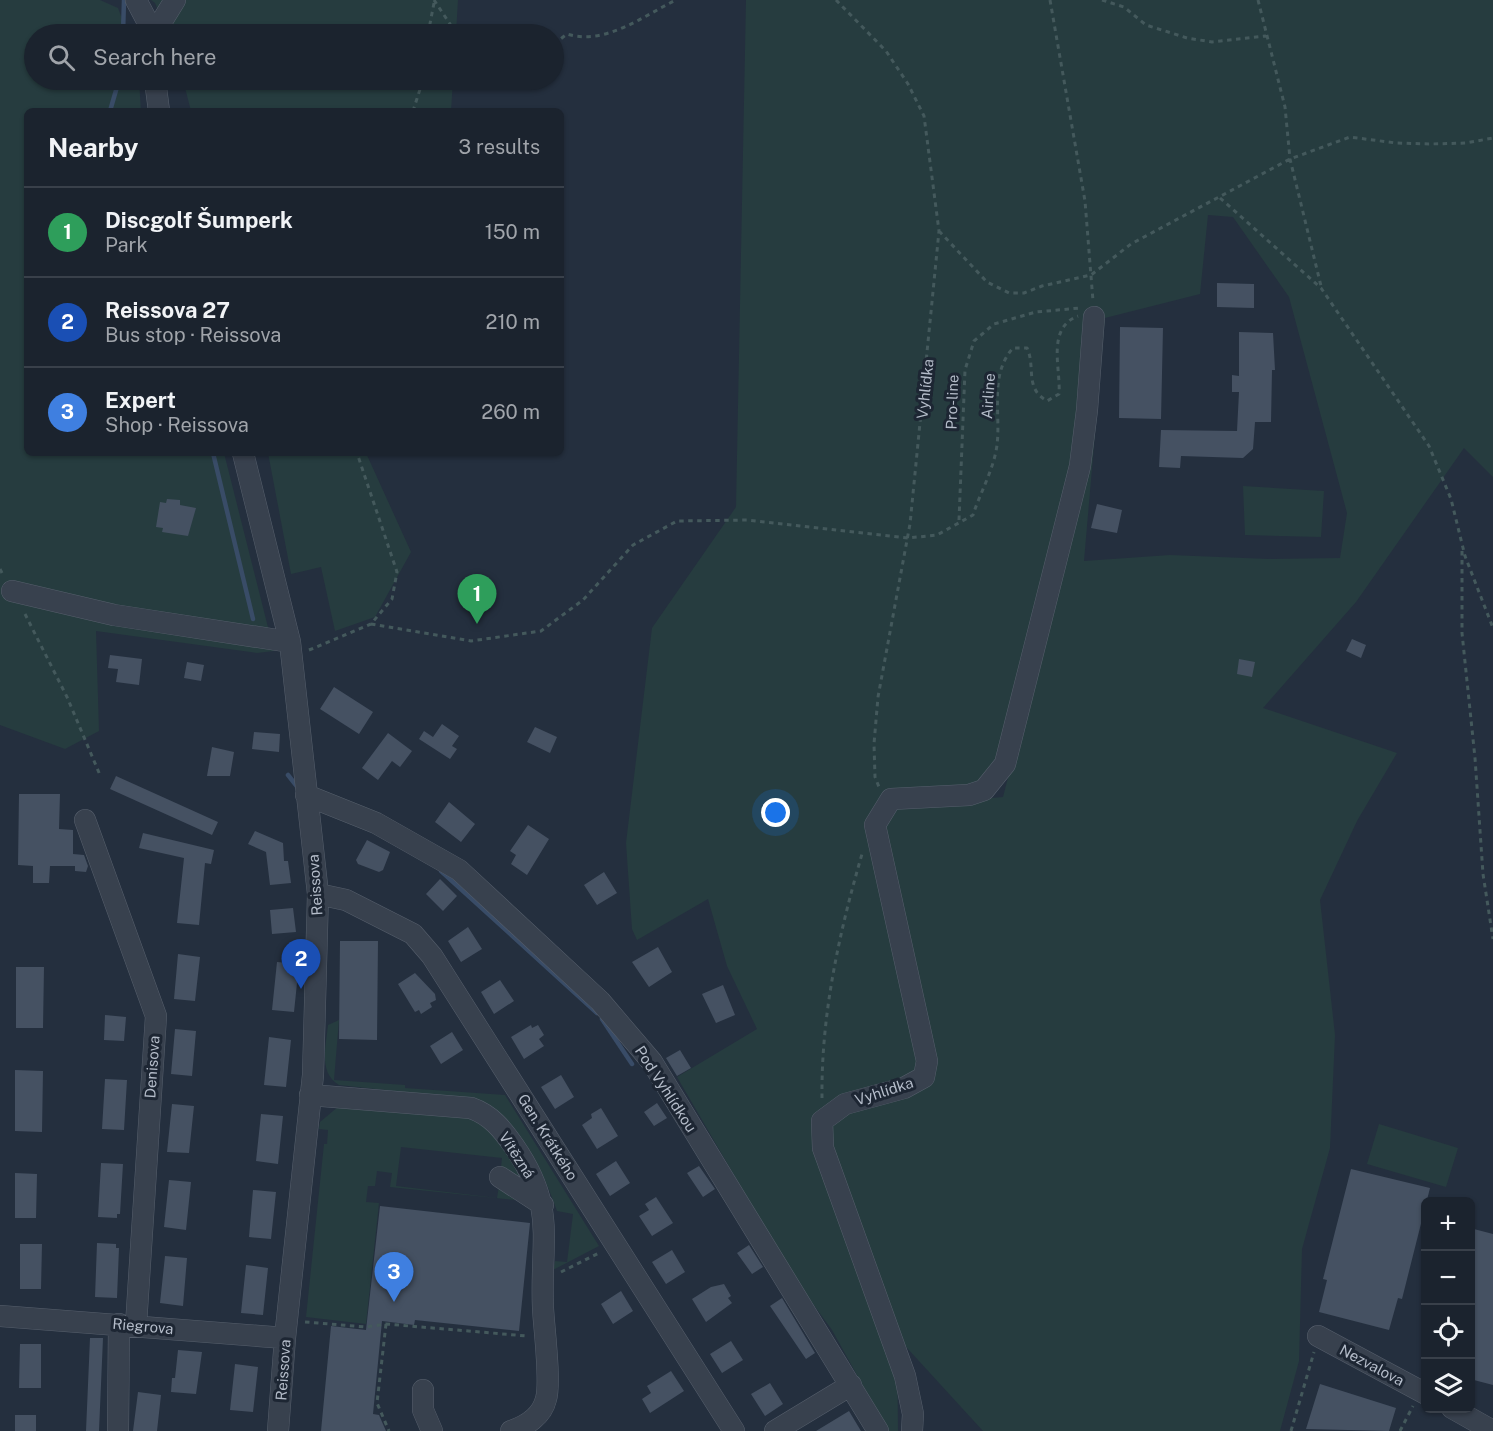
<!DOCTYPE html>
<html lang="en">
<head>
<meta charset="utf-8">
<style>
  :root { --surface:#1b232e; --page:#282f3a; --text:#f1f3f6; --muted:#a0a4aa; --line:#39404a; --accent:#8bbbb9 }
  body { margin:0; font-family:"Public Sans",sans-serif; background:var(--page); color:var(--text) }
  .controls { position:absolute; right:18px; bottom:18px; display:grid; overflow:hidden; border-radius:9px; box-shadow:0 2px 4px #0004 }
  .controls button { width:54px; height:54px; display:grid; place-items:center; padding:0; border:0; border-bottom:2px solid var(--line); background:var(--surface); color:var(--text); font:30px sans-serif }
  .you { position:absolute; left:776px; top:813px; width:21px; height:21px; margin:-15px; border:4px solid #fff; border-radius:50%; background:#1a73e8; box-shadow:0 0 0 9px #1a73e833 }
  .badge { display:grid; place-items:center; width:39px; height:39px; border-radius:50%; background:var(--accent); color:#fff; font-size:20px; font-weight:700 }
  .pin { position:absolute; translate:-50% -50px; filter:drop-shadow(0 2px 3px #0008) }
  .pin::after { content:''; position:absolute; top:32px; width:21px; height:18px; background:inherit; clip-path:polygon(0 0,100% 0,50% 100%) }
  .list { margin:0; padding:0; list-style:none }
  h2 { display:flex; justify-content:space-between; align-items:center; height:78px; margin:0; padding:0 24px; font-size:26px }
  h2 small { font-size:20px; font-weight:400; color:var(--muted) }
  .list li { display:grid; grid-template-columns:39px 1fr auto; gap:18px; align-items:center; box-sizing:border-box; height:90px; padding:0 24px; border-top:2px solid var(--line) }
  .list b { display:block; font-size:22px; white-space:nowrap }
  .list p { margin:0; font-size:20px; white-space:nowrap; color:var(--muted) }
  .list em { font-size:20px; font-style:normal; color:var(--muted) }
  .icon { flex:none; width:33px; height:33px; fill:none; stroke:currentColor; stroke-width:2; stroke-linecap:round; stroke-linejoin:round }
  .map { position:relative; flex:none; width:1493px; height:1431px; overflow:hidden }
  .search { position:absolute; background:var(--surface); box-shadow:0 2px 4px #0004; left:24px; top:24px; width:540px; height:66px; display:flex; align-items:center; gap:15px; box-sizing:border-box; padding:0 21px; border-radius:33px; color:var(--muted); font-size:22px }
  .panel { position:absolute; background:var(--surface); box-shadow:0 2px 4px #0004; left:24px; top:108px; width:540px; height:348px; border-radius:9px }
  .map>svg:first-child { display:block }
</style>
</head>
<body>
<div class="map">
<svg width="1493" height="1431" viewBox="0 0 1493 1431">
  <rect width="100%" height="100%" fill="#242f3e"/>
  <!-- green -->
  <path fill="#263c3f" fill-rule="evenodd" d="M0,0H100L118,8L128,34H34V80H139L141,111H27V453H224L274,651L257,653L96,631L99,731L65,749L0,725Z
    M151,0H458L456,34H168L155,3Z
    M746,0H1493V477L1464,448L1356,602L1263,708L1397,753L1357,821L1320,900L1335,1035L1330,1148L1302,1249L1299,1361L1280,1431H983L897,1337L898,1431H888L832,1330L794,1278L677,1077L757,1029L727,966L708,899L637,940L632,929L626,843L652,628L736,507ZM1208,215L1233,217L1289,297L1347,513L1340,558L1269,559L1170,555L1084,561L1105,318L1200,294ZM1028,701L1003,797L919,804L981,786L993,778Z
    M183,80H453L451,111H191Z
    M268,453H366L411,552L375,617L335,631L321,567L291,574Z
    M1243,486L1324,491L1321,537L1245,535Z
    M339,1020L334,1080L405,1085V1088L505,1095L599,1246L553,1270L555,1261L567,1262L573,1214L557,1211C543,1170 518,1119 477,1100L339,1085C318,1073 326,1046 328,1025Z
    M339,1106L470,1118C494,1129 507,1155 522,1177V1179L501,1167L502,1158L401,1147L396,1186L497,1198L499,1186L515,1200L390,1187L392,1173L377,1171L375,1186H368L366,1202L379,1203L366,1324L306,1317L324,1144H327L328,1130L319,1129L320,1122Z
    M1379,1124L1458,1148L1446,1187L1367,1164Z"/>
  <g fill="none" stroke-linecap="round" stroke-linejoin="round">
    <!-- stream -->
    <path stroke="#394c67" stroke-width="4.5" d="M123,34L124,0
      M110,111L119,80
      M213,453L253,619
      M288,775L299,789
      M441,871L597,1013
      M602,1019L632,1064"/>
  </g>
  <!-- building -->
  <path fill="#455162" d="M1217,283L1254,284V308L1217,307Z
    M1120,327L1163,328L1161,419L1119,418Z
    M1239,332L1273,333L1275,370H1272L1271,422H1255L1253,449L1243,458L1181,456L1180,468L1159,467L1161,430L1237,431L1239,392H1232V375L1239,376Z
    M167,499L180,500V505L196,508L188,536L162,532L163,528L156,527L160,502L166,503Z
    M1097,504L1122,510L1117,533L1091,528Z
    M1352,639L1366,645L1361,658L1346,651Z
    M110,655L142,659L139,685L116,682L118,669L108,668Z
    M1239,659L1255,662L1252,677L1237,674Z
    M187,662L204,665L201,681L184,678Z
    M334,687L373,712L359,734L320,709Z
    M442,724L459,736L452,746L457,749L450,759L419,739L424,731L433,737Z
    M535,727L557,737L550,753L527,742Z
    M254,732L280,734L279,752L252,749Z
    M388,733L412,751L400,767L392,761L378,780L362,768Z
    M212,747L234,752L230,776H207Z
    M116,776L218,822L212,835L110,789Z
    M19,794H60L59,829L73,830V854L84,855L88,866L86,872L75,871V866H50L49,883H33V866L18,865Z
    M449,802L475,824L461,842L435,822Z
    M528,825L549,839L527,875L511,864L516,855L510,851Z
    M255,831L283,843L284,861H288L291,883L270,885L266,852L248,844Z
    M143,833L214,850L211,864L205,863L199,925L177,923L184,858L139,848Z
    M367,840L390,852L383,870L379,872L358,864L356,860Z
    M604,872L617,893L597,905L584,885Z
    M440,879L457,896L443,911L426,894Z
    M293,908L296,932L272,934L270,910Z
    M468,927L482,949L461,962L448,941Z
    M340,941H378L377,1040L339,1039Z
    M658,947L672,972L649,987L632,962Z
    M178,954L200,957L195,1001L174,999Z
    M277,962L299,964L294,1012L272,1010Z
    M16,967H44L43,1028H16Z
    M415,973L435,994L436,1000L430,1003L432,1007L421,1014L419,1010L415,1012L398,984Z
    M500,980L514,1001L494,1014L481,992Z
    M723,985L735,1015L716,1023L702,994Z
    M105,1015L126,1017L124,1041L104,1040Z
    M531,1025L532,1028L538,1025L544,1035L539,1039L544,1046L524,1059L511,1037Z
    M175,1029L196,1031L192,1076L171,1074Z
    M452,1032L463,1050L441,1064L430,1046Z
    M269,1037L291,1040L286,1087L264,1085Z
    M680,1050L691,1068L677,1076L666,1058Z
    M15,1070L43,1071L42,1132L15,1131Z
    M561,1075L574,1097L555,1109L541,1087Z
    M105,1079L127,1080L124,1130L102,1129Z
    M657,1103L667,1118L654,1126L644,1112Z
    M172,1104L194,1106L189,1153L167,1152Z
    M601,1108L618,1136L597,1149L582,1125L592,1118L591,1114Z
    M261,1114L283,1116L278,1164L256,1161Z
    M616,1161L630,1183L610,1196L596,1174Z
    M101,1163L123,1164L120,1214H117V1218L98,1217Z
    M699,1166L715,1189L703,1197L687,1173Z
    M1351,1169L1430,1188L1402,1299L1398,1298L1389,1330L1319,1312L1327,1280L1323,1279Z
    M15,1173L37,1174L36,1218H15Z
    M169,1180L191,1182L186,1230L164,1227Z
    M253,1190L276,1192L271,1239L249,1237Z
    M656,1197L673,1223L652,1236L639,1216L649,1210L645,1204Z
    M380,1206L530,1223L519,1331L415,1320L414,1325L382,1321L373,1414L379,1415L386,1431H321L331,1326L366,1330Z
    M1470,1228L1493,1234V1385L1470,1379Z
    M97,1243L116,1244V1248H119L117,1298L95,1297Z
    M20,1244H42L41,1289H20Z
    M749,1245L763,1267L752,1274L737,1253Z
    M672,1250L685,1272L666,1284L652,1262Z
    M165,1256L187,1258L183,1306L160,1303Z
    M246,1265L268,1268L263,1315L241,1313Z
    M724,1284L731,1296L728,1298L732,1303L706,1322L692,1299L711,1287Z
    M621,1291L633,1311L613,1324L601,1304Z
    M782,1298L815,1353L806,1359L770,1306Z
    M90,1338H103L99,1431H86Z
    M731,1341L743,1360L722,1373L710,1354Z
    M20,1344H41V1388H19Z
    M178,1350L202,1352L196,1394L171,1392L172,1378H175Z
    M235,1364L258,1367L253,1412L230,1410Z
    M671,1371L684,1391L650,1413L642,1399L651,1393L647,1386Z
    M770,1383L783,1404L765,1416L751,1394Z
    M1320,1384L1396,1408L1389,1431L1306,1429Z
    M138,1392L161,1395L157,1431H133Z
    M849,1411L861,1431H816Z
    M15,1415H36V1431H15Z"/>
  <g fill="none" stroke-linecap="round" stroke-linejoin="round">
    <!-- minor casing -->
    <g stroke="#565f6c" stroke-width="22">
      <path id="minor" d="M136,0L154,34
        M154,34L175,0
        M155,80L159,111
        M243,453L290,642L318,894L313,1075L285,1338L278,1431
        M12,591L114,615L290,642
        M306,795L376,823L459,870L600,1001L652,1062L878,1431
        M85,820L156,1016L136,1325
        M318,894L346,900L413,934L432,956L734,1431
        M310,1095L471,1108C491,1115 502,1129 514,1146C557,1208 540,1239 543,1308C544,1328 551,1382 546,1399C542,1416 526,1426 511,1431
        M500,1177L543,1205
        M0,1316L285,1338
        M1318,1336L1426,1394
        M423,1390V1410L432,1431
        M1452,1408L1493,1431
        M118,1431L119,1324
        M775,1431L851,1385
        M912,1431L913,1414L905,1376L823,1148L822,1121L845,1104L904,1088L924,1077L927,1061L875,825L891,799L969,795L984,790L1005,764L1080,466L1087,410L1094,317"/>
    </g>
    <!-- path -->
    <path stroke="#44595c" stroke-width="3" stroke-dasharray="4.5 4.5" stroke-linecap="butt" d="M434,0L454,30L460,34
      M836,0L886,51L908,84L924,116L939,231L910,524L878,697L874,744L875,777L879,787
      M1050,0L1085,201L1093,301
      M1102,0L1124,7L1146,25L1187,38L1212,42L1266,36
      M1258,0L1285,107L1290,159L1321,286
      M428,34L434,3
      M554,44L567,34C605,46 643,16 676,0
      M413,111L423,80
      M1220,198L1321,288L1429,446L1451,499L1465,556L1493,628
      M939,231L987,282L1009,293H1024L1042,286L1091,275L1131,244L1290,159L1350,137L1396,143L1429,144L1466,143L1493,138
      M959,520L965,370L974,341L994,324L1036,312L1080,308
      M1462,551V633L1475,758L1483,874L1493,939
      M0,569L4,577
      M25,614L67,697L100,775
      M371,624L471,641L541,631L583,600L633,545L677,521L747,520L908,538L937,535L973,515C980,493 994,469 997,445C1001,412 989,375 1013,348H1027C1036,367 1024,388 1047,401L1059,394C1061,369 1046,328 1078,316
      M309,650L371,624L392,599L397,572L357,453
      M822,1098C821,1015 839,933 862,854
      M561,1272L601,1252
      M305,1322L366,1327L386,1324L527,1336
      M386,1324L377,1403L389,1431
      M1291,1431L1314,1352
      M1400,1431L1413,1406"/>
    <!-- minor -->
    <use href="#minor" stroke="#38414e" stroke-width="21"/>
  </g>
  <g text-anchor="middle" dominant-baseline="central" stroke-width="6" stroke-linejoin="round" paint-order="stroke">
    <!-- street labels -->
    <g font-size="15" fill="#b4bcc9" stroke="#1d2633">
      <text transform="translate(925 389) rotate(-84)">Vyhlídka</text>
      <text transform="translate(988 396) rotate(-86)">Airline</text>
      <text transform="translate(952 402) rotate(-88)">Pro-line</text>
      <text transform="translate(315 885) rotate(-94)">Reissova</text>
      <text transform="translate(152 1067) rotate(-86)">Denisova</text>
      <text transform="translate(666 1089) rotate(57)">Pod Vyhlídkou</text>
      <text transform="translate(884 1091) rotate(-18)">Vyhlídka</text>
      <text transform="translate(548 1137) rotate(58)">Gen. Krátkého</text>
      <text transform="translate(517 1155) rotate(57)">Vítězná</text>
      <text transform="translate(143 1326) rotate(5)">Riegrova</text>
      <text transform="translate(1372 1365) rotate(28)">Nezvalova</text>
      <text transform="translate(283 1370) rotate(-86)">Reissova</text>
    </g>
  </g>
</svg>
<div class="controls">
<button>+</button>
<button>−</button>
<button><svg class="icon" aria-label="locate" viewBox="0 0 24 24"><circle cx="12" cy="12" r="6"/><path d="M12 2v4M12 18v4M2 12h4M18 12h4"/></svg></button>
<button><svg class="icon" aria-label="layers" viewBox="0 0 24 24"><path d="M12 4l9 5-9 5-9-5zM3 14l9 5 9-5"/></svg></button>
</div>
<div class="you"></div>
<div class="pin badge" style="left:477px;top:624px;background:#2e9e5b">1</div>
<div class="pin badge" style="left:301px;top:989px;background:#1a4fb4">2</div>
<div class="pin badge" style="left:394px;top:1302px;background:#3f7fe0">3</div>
<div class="search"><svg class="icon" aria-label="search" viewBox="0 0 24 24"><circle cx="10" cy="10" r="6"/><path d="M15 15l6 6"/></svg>Search here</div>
<section class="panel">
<h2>Nearby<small>3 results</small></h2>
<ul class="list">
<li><span class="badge" style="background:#2e9e5b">1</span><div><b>Discgolf Šumperk</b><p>Park</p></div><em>150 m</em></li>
<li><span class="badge" style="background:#1a4fb4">2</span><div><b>Reissova 27</b><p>Bus stop · Reissova</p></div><em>210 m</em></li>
<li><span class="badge" style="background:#3f7fe0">3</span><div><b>Expert</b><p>Shop · Reissova</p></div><em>260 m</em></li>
</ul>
</section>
</div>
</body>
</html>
